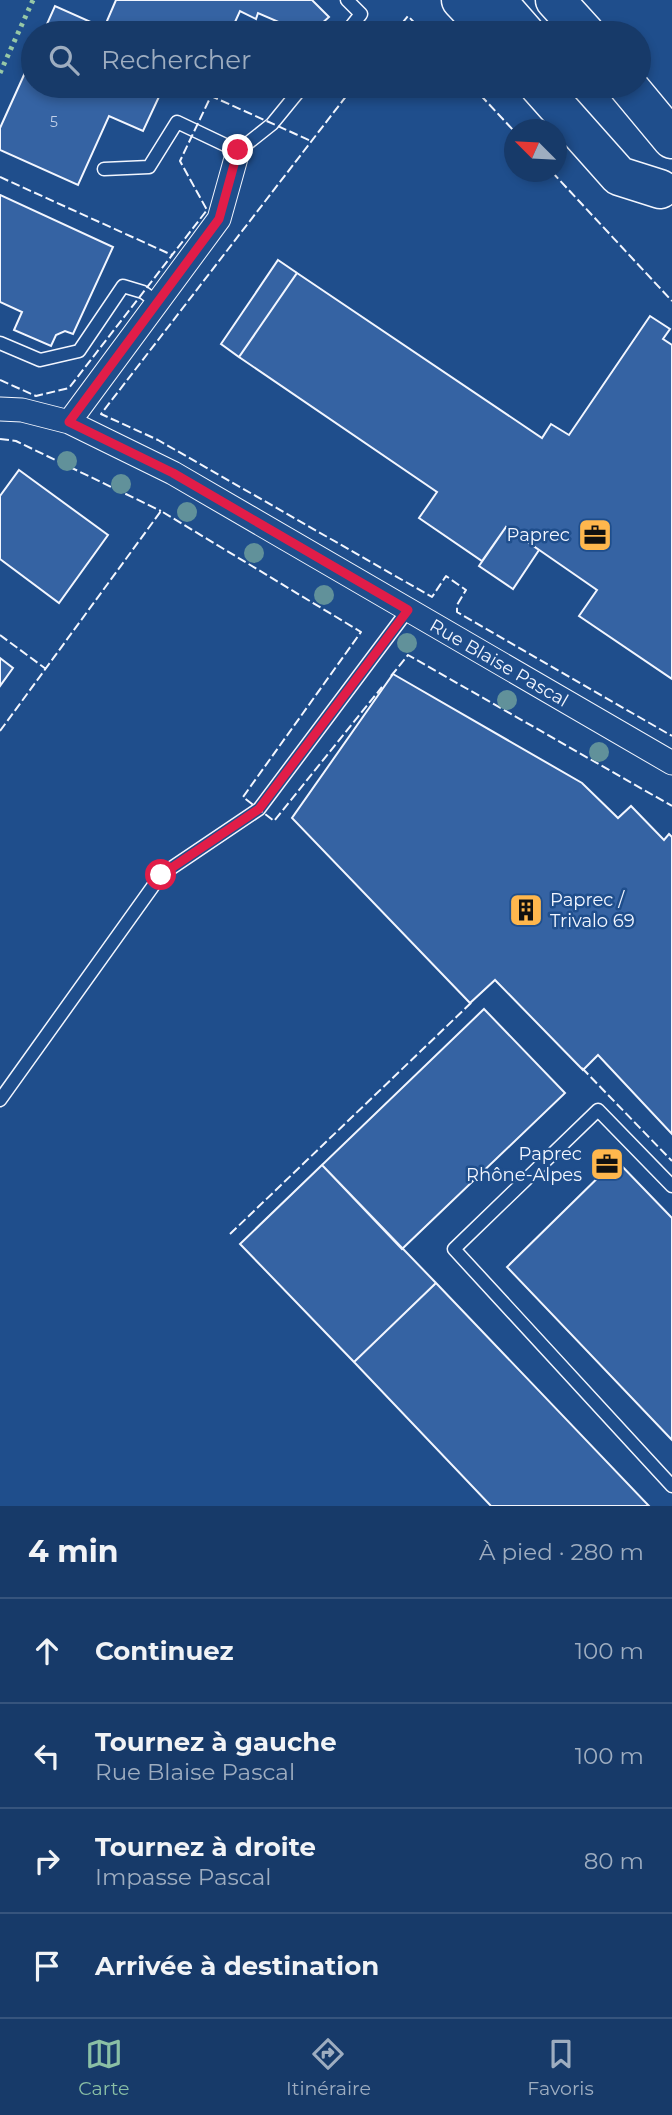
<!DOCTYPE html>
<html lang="fr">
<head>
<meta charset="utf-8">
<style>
  :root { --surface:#173a69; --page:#20416f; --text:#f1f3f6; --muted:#9eadc0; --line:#36547d; --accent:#8abfa5 }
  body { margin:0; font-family:Montserrat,sans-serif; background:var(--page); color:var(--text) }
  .compass { position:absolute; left:504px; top:119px; width:63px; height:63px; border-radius:50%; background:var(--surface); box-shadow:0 4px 10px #0003; rotate:294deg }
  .stop { position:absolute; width:21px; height:21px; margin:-16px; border:5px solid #e11d48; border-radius:50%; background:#fff }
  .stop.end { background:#e11d48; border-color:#fff; box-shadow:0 2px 7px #0008 }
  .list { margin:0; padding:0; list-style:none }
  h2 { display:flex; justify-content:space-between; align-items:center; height:91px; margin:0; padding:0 28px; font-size:30px }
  h2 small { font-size:23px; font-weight:400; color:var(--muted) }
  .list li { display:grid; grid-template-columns:46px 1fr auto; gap:21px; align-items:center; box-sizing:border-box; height:105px; padding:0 28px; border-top:2px solid var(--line) }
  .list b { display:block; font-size:26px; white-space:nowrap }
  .list p { margin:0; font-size:23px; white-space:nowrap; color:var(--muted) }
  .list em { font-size:23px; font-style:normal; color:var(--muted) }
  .icon { flex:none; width:38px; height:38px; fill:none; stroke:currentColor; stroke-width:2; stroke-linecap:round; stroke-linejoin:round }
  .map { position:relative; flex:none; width:672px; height:1506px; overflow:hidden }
  .search { position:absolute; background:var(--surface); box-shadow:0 4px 10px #0003; left:21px; right:21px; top:21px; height:77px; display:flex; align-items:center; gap:18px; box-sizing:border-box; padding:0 24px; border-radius:38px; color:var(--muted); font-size:26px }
  .sheet { height:511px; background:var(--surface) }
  nav { display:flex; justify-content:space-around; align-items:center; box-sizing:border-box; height:98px; border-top:2px solid var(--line); background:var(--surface); font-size:19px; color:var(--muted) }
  nav a { display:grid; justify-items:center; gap:4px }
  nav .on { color:var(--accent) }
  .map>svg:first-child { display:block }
</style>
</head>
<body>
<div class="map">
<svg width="672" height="1506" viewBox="0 0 672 1506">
  <rect width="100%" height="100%" fill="#1f4e8c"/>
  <!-- building -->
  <path fill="#3563a3" stroke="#f2f6ff" stroke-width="2" d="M116,0H312L329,17L311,33H304L258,13L256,19L240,11L230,33H43L55,6L104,28Z
    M33,55V86H164L143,131L109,116L78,185L0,150V128Z
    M0,195L113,247L73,334L65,331L56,335L51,346L14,330L22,312L0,302Z
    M278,260L297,273L239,357L221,344Z
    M297,273L542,438L551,424L569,435L650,316L670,329L663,339L672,345V679L579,616L597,590L506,527L482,561L419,518L437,492L239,357Z
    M19,470L108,535L59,603L0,559V496Z
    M506,527L539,550L513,589L479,566Z
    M0,658L13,668L0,686Z
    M393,674L582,783L618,818L631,806L664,840L669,834L672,837V1134L598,1055L583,1070L495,980L470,1003L292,818Z
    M484,1009L565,1093L402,1249L322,1165Z
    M616,1160L672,1218V1440L507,1267Z
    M322,1165L436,1283L354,1362L240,1244Z
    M436,1283L649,1506H491L354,1362Z"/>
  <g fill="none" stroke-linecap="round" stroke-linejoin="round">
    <!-- lane casing -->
    <g stroke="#f2f6ff" stroke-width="15">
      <path id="lane" d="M346,33L361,14L347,0
        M104,169L149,167L177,122L238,151L272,124L303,86
        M0,343L40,360L79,351L123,286L143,292L158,303
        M0,1100L161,875L259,809L408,610
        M672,1186L598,1110L454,1249L672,1486"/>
    </g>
    <!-- street casing -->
    <g stroke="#f2f6ff" stroke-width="25">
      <path id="street" d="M0,409L22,410L69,422L173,473L672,763
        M69,422L219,219L238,151"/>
    </g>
    <!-- highway casing -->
    <g stroke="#f2f6ff" stroke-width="41">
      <path id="highway" d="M461,0L492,33
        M496,0L525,33
        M555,0L585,33
        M539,86L619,176L660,189
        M628,86L672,139"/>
    </g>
    <!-- lane -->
    <use href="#lane" stroke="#1f4e8c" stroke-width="12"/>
    <!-- street -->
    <use href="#street" stroke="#1f4e8c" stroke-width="23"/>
    <!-- highway -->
    <use href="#highway" stroke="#1f4e8c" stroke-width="38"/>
    <!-- hedge -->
    <path stroke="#97c8a6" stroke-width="5" stroke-dasharray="3.5 5" stroke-linecap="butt" d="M0,73L33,0"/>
    <!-- fence -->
    <path stroke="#f2f6ff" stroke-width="2" stroke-dasharray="9 3.5" stroke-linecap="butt" d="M394,33L408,16L424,33
      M354,86L101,414L158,440L432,597L446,576L466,590L457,605V612L672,736
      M472,86L514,131
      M552,172L672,301
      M0,177L172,255
      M0,380L36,396L69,388L207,210L180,161L211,96L311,141
      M0,439L16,441L161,511
      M0,635L46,669
      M391,676L408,655L672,806
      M0,731L161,511L361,632L243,797L274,821L382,687
      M582,1068L672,1161
      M230,1234L473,1001"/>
  </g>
  <!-- trees -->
  <g fill="#61919a">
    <circle cx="67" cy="461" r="10"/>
    <circle cx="121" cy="484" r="10"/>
    <circle cx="187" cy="512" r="10"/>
    <circle cx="254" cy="553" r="10"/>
    <circle cx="324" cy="595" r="10"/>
    <circle cx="407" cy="643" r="10"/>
    <circle cx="507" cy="700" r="10"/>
    <circle cx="599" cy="752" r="10"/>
  </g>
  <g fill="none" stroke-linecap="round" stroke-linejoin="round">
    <!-- route -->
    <path stroke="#e11d48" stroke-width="9" d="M161,875L259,809L408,610L173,473L69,422L219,219L238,150"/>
  </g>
  <!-- icons -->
  <defs>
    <g id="office-square" transform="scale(1.75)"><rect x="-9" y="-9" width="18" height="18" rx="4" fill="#ffb74d" stroke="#1f4e8c"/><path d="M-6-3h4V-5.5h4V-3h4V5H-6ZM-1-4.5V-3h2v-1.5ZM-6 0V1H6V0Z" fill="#111"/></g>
    <g id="building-square" transform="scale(1.75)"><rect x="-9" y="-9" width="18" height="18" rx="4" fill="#ffb74d" stroke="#1f4e8c"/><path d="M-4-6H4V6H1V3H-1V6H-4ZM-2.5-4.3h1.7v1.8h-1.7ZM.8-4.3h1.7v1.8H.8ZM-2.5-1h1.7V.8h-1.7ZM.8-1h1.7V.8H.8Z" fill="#111"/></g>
  </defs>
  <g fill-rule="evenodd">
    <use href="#office-square" x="595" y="535"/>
    <use href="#building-square" x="526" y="910"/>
    <use href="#office-square" x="607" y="1164"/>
  </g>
  <g text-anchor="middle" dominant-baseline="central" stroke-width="5" stroke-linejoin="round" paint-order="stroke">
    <!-- number labels -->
    <g font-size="14" fill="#c3d1e8">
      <text x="54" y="122">5</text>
    </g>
    <!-- poi labels -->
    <g font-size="18" fill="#f2f6ff" stroke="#1f4e8c" text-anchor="end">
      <text x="570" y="535">Paprec</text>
      <text x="550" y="900" text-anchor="start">Paprec /<tspan x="550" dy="21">Trivalo 69</tspan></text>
      <text x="582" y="1154">Paprec<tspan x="582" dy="21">Rhône-Alpes</tspan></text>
    </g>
    <!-- street labels -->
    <g font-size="18" fill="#f2f6ff" stroke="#1f4e8c">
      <text transform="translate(499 663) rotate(30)">Rue Blaise Pascal</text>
    </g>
  </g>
</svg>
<svg class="compass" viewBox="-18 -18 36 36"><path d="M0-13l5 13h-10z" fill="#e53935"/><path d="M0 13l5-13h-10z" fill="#9eadc0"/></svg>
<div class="stop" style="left:161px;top:875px"></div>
<div class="stop end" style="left:238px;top:150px"></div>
<div class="search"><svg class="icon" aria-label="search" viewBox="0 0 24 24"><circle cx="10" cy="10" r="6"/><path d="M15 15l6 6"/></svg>Rechercher</div>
</div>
<section class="sheet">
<h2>4 min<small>À pied · 280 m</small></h2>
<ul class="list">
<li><svg class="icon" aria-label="ahead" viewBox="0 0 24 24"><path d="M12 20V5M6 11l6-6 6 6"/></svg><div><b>Continuez</b></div><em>100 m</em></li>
<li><svg class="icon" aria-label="left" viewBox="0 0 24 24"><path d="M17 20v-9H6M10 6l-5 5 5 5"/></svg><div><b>Tournez à gauche</b><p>Rue Blaise Pascal</p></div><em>100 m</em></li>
<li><svg class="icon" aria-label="right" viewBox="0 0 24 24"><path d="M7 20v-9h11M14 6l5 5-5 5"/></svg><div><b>Tournez à droite</b><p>Impasse Pascal</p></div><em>80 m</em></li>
<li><svg class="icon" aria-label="arrive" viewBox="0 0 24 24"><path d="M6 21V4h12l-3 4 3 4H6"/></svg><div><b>Arrivée à destination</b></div></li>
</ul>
</section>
<nav>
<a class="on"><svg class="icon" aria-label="map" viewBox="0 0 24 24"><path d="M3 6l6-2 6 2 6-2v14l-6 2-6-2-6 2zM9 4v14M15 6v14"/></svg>Carte</a>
<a><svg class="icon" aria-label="directions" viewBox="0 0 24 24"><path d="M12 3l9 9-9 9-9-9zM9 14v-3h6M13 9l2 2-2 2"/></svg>Itinéraire</a>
<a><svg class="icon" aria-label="saved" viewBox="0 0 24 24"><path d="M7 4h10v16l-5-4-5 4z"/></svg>Favoris</a>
</nav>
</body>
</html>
